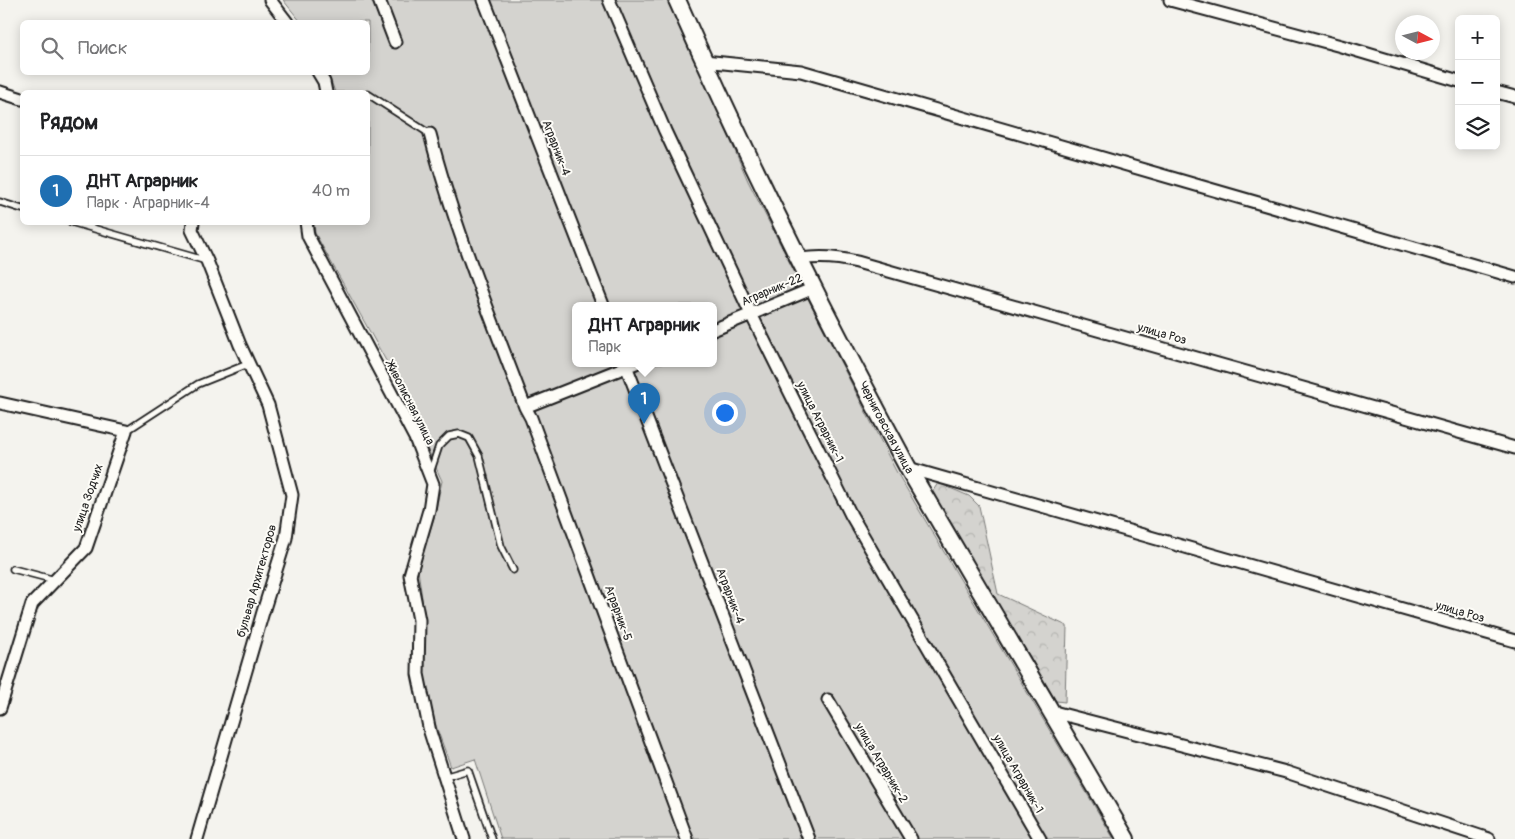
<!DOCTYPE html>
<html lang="ru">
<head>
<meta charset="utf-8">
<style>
  :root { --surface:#fff; --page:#f6f6f6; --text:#202124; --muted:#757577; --line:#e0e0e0; --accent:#1f6fb2 }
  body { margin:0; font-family:Pangolin,sans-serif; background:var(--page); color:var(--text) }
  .controls { position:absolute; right:15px; top:15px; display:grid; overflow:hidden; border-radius:8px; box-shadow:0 2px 12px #0003 }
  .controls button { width:45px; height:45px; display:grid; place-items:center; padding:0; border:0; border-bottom:1px solid var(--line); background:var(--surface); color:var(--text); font:25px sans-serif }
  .compass { position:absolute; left:1395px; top:15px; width:45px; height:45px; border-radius:50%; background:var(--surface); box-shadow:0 2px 12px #0003; rotate:97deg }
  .you { position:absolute; left:724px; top:412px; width:18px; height:18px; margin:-12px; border:4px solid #fff; border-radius:50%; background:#1a73e8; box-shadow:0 0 0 8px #1a73e833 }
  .badge { display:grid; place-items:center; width:32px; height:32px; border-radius:50%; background:var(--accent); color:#fff; font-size:16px; font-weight:700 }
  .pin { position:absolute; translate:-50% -41px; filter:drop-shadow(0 1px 2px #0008) }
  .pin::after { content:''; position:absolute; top:26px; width:18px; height:15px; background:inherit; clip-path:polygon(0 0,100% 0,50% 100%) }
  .popup { position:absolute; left:572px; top:302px; width:145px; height:65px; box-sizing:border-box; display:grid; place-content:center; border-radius:8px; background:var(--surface); filter:drop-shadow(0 1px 4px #0005); font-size:16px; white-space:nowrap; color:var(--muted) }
  .popup b { font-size:19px; color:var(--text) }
  .popup::after { content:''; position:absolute; left:50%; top:100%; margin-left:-10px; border:10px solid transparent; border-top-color:var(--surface) }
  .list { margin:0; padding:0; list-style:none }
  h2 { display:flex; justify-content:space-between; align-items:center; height:65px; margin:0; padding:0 20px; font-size:21px }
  h2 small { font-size:16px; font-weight:400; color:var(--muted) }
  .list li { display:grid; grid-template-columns:32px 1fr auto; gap:15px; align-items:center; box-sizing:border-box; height:70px; padding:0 20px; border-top:1px solid var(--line) }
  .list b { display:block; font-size:19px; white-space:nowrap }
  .list p { margin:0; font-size:16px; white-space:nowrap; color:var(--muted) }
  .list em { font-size:16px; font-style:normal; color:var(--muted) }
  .icon { flex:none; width:28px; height:28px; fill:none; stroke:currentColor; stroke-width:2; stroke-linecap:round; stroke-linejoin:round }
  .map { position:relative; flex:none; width:1515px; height:839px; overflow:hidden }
  .search { position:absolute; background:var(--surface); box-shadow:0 2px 12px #0003; left:20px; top:20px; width:350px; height:55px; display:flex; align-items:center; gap:12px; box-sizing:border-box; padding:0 18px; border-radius:8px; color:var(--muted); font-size:19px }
  .panel { position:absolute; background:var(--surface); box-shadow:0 2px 12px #0003; left:20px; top:90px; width:350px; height:135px; border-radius:8px }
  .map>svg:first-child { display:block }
</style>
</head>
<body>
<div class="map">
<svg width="1515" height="839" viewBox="0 0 1515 839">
  <defs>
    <pattern id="forest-crowns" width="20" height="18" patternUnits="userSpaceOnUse" patternTransform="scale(1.25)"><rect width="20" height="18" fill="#d4d3cf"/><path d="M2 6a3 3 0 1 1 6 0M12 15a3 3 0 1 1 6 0" fill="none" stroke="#b5b5b1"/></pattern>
  </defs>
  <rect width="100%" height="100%" fill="#f4f3ee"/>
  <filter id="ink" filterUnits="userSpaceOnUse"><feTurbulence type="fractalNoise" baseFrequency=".02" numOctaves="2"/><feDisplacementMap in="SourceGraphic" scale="10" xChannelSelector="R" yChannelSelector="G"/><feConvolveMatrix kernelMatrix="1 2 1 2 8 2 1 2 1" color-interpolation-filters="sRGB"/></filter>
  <g filter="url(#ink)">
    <!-- forest -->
    <path fill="url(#forest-crowns)" stroke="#787876" d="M938,483L969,496L979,506L998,594L1067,626L1065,702L1056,701L931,494Z"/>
    <!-- garden -->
    <path fill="#d4d3cf" stroke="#787876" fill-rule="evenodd" d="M283,0H670L748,181L896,471L1114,839H501L475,759L451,767L436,726L421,666L425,619L418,570L434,518L442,481L395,377L315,233L314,223L368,222V92H335L328,73L368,72V22H301ZM575,305H713V363H575Z"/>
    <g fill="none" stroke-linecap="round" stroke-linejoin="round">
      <!-- lane casing -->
      <g stroke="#1c1c1c" stroke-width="9">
        <path id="lane" d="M368,94L430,134
          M0,202L22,209
          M71,222L207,261
          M126,431L198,384L248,364
          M430,473L439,446L449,436L459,434L469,438L479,456L501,546L513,570
          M13,569L55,580
          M444,777L468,770L492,839"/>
      </g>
      <!-- street casing -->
      <g stroke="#1c1c1c" stroke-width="15">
        <path id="street" d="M270,0L287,22
          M379,0L395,42
          M484,0L603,305
          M609,0L665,131L751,314L851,515L1040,839
          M1170,0L1341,46L1459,81
          M704,61L801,71L1515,277
          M318,72L324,82L326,92
          M0,92L22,99
          M1496,92L1515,97
          M430,134C454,227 491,317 525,407
          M193,222L192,230L207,261L240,345L268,405L292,495L286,538L263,612L197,839
          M306,222L308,236L415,438L433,484L429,510L410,575L419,620L418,674L430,732L464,839
          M800,259C820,256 837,257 857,262L1515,448
          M713,330L814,288
          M625,363L809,839
          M636,363L525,407L531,418L687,839
          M0,403L126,431L86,548L32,604L0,708
          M908,468L1515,641
          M828,700L911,839
          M1050,711L1286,772L1489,839"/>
      </g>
      <!-- secondary casing -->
      <g stroke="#1c1c1c" stroke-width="20">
        <g id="secondary">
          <path id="s1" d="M677,0C747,159 825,315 908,468L1126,839"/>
        </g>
      </g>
      <!-- lane -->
      <use href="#lane" stroke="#fdfcf7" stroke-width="5.5"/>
      <!-- street -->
      <use href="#street" stroke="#fdfcf7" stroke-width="11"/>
      <!-- secondary -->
      <use href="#secondary" stroke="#fdfcf7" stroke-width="16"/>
    </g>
  </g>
  <g text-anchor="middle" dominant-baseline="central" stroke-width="4" stroke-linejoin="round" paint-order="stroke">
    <!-- street labels -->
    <g font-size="12" fill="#1c1c1c" stroke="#fdfcf7">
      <text transform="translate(556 148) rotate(69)">Аграрник-4</text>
      <text transform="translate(772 290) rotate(-23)">Аграрник-22</text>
      <text transform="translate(1162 334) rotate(16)">улица Роз</text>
      <text transform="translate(410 403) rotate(63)">Живописная улица</text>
      <text transform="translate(820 422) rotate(63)">улица Аграрник-1</text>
      <text stroke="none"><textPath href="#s1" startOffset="476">Черниговская улица</textPath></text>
      <text transform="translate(88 498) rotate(-71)">улица Зодчих</text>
      <text transform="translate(257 581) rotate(-74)">бульвар Архитекторов</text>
      <text transform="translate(730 596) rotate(69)">Аграрник-4</text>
      <text transform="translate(1460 612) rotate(16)">улица Роз</text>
      <text transform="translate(618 613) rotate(70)">Аграрник-5</text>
      <text transform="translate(881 763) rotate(59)">улица Аграрник-2</text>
      <text transform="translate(1018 774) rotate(60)">улица Аграрник-1</text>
    </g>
  </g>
</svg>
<div class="controls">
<button>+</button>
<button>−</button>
<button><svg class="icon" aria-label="layers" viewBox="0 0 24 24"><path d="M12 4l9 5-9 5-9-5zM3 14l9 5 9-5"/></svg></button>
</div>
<svg class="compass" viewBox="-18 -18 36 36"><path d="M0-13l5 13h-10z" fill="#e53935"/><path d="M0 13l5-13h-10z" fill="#757577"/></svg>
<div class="you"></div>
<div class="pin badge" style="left:644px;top:424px">1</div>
<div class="popup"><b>ДНТ Аграрник</b>Парк</div>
<div class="search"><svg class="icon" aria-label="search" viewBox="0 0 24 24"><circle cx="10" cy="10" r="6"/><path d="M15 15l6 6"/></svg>Поиск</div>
<section class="panel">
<h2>Рядом<small></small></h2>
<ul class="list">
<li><span class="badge">1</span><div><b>ДНТ Аграрник</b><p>Парк · Аграрник-4</p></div><em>40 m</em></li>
</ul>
</section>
</div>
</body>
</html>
